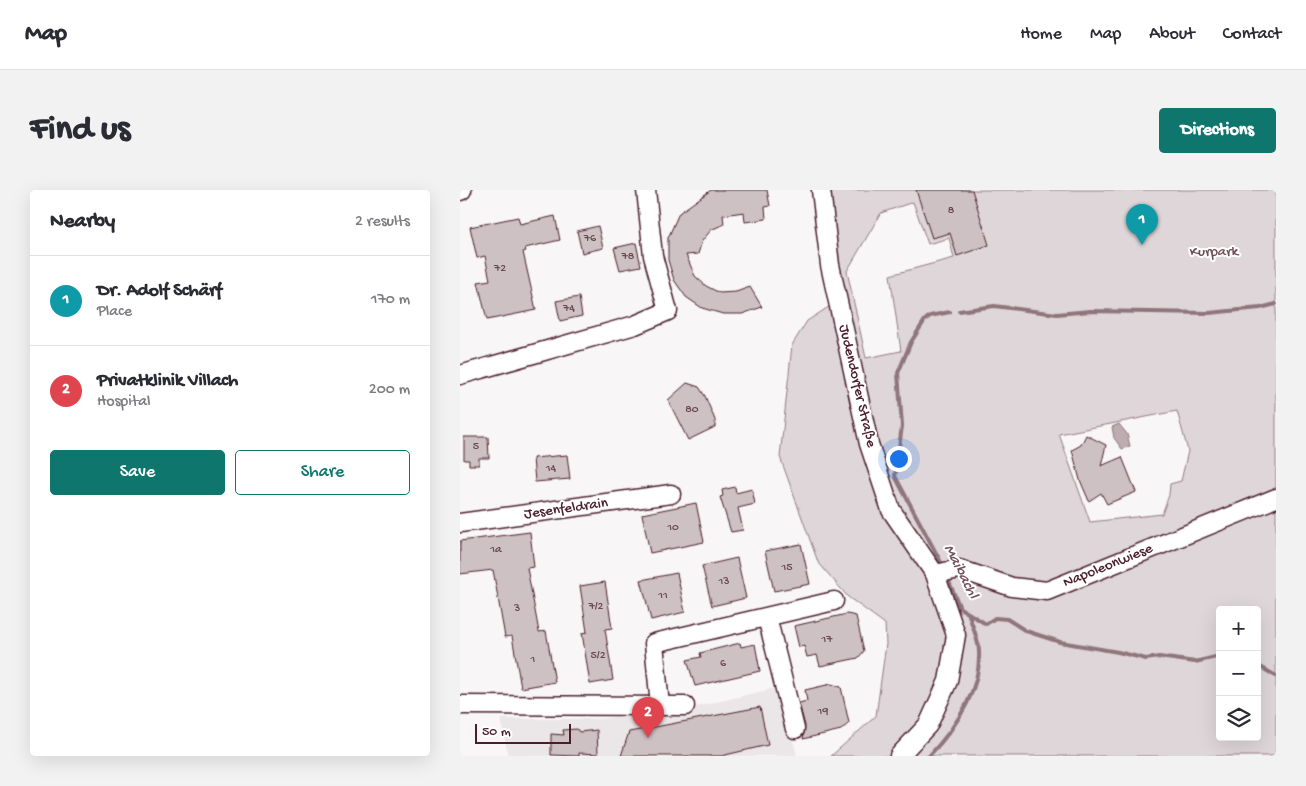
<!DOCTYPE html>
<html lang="en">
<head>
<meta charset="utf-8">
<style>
  :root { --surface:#fff; --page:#f2f2f3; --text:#2b2b33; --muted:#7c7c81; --line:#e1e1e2; --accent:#0f766e }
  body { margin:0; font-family:"Gochi Hand",sans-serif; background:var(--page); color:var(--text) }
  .controls { position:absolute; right:15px; bottom:15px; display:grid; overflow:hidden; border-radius:5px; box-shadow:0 5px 20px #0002 }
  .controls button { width:45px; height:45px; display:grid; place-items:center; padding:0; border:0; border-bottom:1px solid var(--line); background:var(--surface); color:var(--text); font:25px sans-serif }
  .scale { position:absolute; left:15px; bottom:12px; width:96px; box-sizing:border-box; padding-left:5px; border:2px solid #4a1f2b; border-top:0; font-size:14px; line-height:18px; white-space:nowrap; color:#4a1f2b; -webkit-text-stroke:4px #fff; paint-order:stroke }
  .you { position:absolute; left:438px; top:268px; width:18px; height:18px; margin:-12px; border:4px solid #fff; border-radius:50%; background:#1a73e8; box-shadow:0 0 0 8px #1a73e833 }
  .badge { display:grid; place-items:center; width:32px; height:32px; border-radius:50%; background:var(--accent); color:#fff; font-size:16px; font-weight:700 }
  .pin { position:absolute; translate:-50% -41px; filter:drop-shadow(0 1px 2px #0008) }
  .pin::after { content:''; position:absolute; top:26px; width:18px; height:15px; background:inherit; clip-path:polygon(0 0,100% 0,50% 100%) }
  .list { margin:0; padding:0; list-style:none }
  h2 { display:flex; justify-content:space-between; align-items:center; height:65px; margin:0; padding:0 20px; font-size:21px }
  h2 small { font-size:16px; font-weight:400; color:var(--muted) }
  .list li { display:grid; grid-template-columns:32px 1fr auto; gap:15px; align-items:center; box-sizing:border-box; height:90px; padding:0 20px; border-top:1px solid var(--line) }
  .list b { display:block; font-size:19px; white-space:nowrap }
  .list p { margin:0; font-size:16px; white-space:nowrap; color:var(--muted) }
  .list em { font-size:16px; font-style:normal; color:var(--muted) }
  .actions { display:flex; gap:10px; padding:15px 20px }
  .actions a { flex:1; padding:11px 0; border:1px solid var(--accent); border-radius:5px; text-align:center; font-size:18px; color:var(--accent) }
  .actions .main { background:var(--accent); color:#fff }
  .icon { flex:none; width:28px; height:28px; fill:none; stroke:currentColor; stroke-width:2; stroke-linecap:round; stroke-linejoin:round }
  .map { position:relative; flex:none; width:816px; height:566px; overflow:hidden; border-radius:5px }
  header { display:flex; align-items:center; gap:30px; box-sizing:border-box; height:70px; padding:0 25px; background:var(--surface); border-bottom:1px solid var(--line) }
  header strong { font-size:24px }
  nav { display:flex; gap:28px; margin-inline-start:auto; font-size:18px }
  .intro { display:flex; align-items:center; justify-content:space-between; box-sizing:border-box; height:120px; padding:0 30px }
  h1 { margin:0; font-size:35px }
  .button { padding:12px 22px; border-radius:5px; background:var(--accent); color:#fff; font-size:18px; font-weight:700 }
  main { display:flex; gap:30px; padding:0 30px }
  aside { flex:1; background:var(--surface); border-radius:5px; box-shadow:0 5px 20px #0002 }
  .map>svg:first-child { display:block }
</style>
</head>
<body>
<header>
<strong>Map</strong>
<nav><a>Home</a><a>Map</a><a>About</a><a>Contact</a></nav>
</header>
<div class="intro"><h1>Find us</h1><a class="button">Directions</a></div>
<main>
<aside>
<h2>Nearby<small>2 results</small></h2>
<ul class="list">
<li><span class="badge" style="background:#0f9aa8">1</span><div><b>Dr. Adolf Schärf</b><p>Place</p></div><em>170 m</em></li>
<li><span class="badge" style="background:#e0444e">2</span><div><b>Privatklinik Villach</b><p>Hospital</p></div><em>200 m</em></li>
</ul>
<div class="actions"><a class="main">Save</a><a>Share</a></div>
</aside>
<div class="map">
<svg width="816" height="566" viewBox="0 0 816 566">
  <rect width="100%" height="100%" fill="#f8f6f7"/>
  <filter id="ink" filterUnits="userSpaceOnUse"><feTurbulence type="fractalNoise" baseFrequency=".02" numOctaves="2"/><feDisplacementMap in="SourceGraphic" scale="10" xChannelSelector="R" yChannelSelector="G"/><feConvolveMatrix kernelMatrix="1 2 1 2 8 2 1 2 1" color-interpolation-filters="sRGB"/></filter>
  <g filter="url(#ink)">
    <!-- built -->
    <path fill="#ebe6e8" d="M319,497L337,566H48L41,529H139L232,518Z"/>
    <!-- green -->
    <path fill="#ded6d9" stroke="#947a82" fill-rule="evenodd" d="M368,0H816V566H371L416,526L426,454L425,434L388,407L358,372L320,267L332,155L347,131L381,109ZM453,12L468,54L489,48L494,68L430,85L441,161L406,168L387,81L421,23ZM717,221L728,261L721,291L710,294L709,305L702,324L630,332L599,244ZM760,420H797V547H760Z"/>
    <!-- water -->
    <path fill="#bdadb0" stroke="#8f747b" d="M659,234L667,244L670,256L662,259L654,248L652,237Z"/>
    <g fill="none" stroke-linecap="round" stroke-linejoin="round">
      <!-- stream -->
      <path stroke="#8f747b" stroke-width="4" d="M499,121L534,116L597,124L630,121L749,123L800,118L816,114
        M484,378L435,286L442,236L438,183L451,152L465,130L470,126L490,122
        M487,387L500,418L526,434L535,428L547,429L566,441L600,452L658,462L686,469L699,467L735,472L760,466
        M797,475L816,486
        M469,566C495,538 521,502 519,462C519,450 512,436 509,425"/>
    </g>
    <!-- building -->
    <path fill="#cdc1c4" stroke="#4a1f2b" d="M251,0H307L310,16L305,17L306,29L285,32L284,22L263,25L264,34L251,40L242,51L238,64L226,65L235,86L246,96L260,103L276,102L290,97L302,117L282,124H263L242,118L226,107L214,90L208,70V48L219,23Z
      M456,0H512L529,55L497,66L490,43L472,48Z
      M95,26L100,50L65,58L66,61L63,62L76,120L27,130L18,92L30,90L25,66L17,68L10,37L58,27L60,34Z
      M138,36L143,58L122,63L117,41Z
      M176,53L181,76L160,80L154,58Z
      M119,107L122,126L100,131L96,111Z
      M227,193L239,197L245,206L255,230V237L228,250L208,210Z
      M626,245L646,255L641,276L662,267L676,302L647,314L641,303L629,311L620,290L612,260L621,255Z
      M4,247H28L29,268H19V275H9V270H4Z
      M107,265L110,289L75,292L73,268Z
      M275,297L276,303L292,299L295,314L278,318L283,340L271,342L260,307L263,306L262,300Z
      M236,313L244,352L190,363L182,324Z
      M70,342L74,377L67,378L79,442L86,441L95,492L61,498L52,446L45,447L33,380L0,384V351Z
      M341,354L350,394L314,401L305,361Z
      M277,368L286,408L252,416L242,376Z
      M217,383L225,422L191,430L181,390Z
      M145,392L152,438L145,439L153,490L130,494L122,443L127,442L120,396Z
      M387,424L396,426L404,461L398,468L360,476L357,465L347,467L344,456L339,457L334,436Z
      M280,453L281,457L295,454L300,481L235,496L227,470L241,467L240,463Z
      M371,494L381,497L389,533L381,540L343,549L345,536L339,513L347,511L345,500Z
      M300,517L308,555L261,566H161L169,542Z
      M117,539L119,542L137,540L138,564L119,563V566L91,565V544L104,545L103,540Z"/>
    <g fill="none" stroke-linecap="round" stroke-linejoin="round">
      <!-- minor casing -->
      <g stroke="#4a1f2b" stroke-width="21">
        <path id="minor" d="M361,0L370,75L409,254L431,320L475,384L496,445L488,491L468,535L439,566
          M0,1L2,0
          M0,185L175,135L208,121L193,66L186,0
          M0,333L211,304
          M475,384L499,379L552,397L587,401L816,308
          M307,427L335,539
          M0,515L225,516
          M200,516L194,453L374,411"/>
      </g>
      <!-- minor -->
      <use href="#minor" stroke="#fff" stroke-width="18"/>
    </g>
  </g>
  <g text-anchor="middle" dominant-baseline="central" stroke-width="4" stroke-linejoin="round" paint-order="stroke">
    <!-- number labels -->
    <g font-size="12" fill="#6b4851">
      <text x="491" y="21">8</text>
      <text x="130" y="49">76</text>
      <text x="168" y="67">78</text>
      <text x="40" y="79">72</text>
      <text x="109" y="119">74</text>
      <text x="232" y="220">80</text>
      <text x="16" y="257">5</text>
      <text x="91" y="279">14</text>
      <text x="213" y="338">10</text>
      <text x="36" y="360">1a</text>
      <text x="327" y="378">15</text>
      <text x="264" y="392">13</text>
      <text x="203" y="406">11</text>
      <text x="136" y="417">7/2</text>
      <text x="57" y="419">3</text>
      <text x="367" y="450">17</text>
      <text x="138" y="466">5/2</text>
      <text x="73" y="470">1</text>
      <text x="263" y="474">6</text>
      <text x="363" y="522">19</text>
    </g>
    <!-- park labels -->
    <g font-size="15" fill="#6f4d56" stroke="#fff">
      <text x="754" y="62">Kurpark</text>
    </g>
    <!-- street labels -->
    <g font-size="15" fill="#4a1f2b" stroke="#fff">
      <text transform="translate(397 196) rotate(77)">Judendorfer Straße</text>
      <text transform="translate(106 319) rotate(-8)">Jesenfeldrain</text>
      <text transform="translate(648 376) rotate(-22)">Napoleonwiese</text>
    </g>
    <!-- water labels -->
    <g font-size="16" font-style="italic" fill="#72515a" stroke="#fff">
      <text transform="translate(500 382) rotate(63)">Maibachl</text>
    </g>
  </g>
</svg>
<div class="controls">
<button>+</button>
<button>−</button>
<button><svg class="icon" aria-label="layers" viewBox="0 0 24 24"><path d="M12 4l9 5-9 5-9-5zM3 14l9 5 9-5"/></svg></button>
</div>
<div class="scale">50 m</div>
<div class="you"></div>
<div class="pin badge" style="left:682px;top:55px;background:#0f9aa8">1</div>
<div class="pin badge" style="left:188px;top:548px;background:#e0444e">2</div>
</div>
</main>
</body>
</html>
